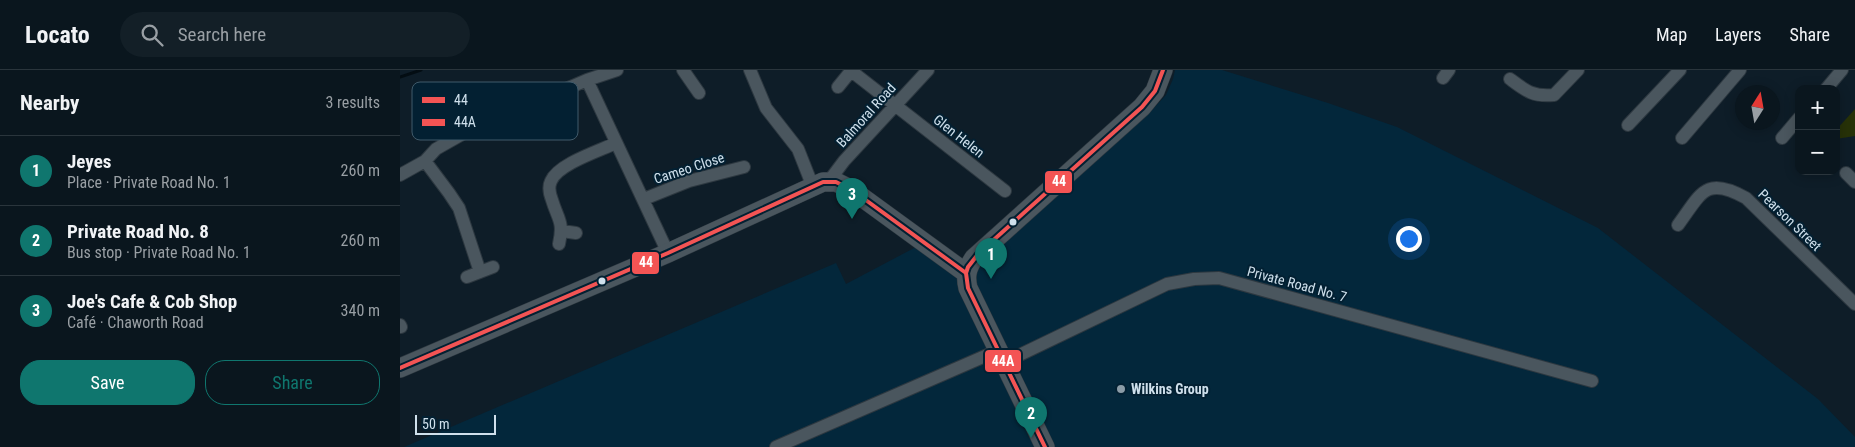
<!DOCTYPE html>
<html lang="en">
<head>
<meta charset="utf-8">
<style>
  :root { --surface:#0a161e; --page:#131f27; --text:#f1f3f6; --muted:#999fa4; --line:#2a353c; --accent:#0f766e }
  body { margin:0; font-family:"Roboto Condensed",sans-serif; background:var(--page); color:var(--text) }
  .controls { position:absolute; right:15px; top:15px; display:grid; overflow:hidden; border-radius:10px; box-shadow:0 2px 12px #0003 }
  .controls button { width:45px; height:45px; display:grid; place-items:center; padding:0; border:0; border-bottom:1px solid var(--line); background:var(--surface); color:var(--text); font:25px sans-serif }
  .compass { position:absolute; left:1335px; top:15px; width:45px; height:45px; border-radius:50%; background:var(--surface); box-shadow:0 2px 12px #0003; rotate:11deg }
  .scale { position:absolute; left:15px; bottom:12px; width:81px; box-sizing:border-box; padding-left:5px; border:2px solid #cfe0ec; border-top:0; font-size:14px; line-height:18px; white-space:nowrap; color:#cfe0ec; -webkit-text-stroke:4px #032032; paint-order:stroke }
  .you { position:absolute; left:1008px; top:168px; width:18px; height:18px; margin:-12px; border:4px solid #fff; border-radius:50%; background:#1a73e8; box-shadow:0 0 0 8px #1a73e833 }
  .badge { display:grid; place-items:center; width:32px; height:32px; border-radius:50%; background:var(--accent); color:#fff; font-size:16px; font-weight:700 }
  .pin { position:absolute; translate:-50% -41px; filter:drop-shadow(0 1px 2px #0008) }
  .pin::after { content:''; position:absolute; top:26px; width:18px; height:15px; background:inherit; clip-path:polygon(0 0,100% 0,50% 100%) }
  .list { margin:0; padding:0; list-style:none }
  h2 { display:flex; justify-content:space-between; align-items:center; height:65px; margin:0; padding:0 20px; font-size:21px }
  h2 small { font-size:16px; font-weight:400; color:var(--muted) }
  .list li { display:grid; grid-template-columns:32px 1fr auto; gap:15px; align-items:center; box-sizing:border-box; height:70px; padding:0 20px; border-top:1px solid var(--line) }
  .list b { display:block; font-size:19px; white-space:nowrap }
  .list p { margin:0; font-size:16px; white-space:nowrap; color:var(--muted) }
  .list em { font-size:16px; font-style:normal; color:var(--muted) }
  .actions { display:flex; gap:10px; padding:15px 20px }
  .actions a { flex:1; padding:11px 0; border:1px solid var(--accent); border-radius:20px; text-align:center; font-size:18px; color:var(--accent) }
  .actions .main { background:var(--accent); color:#fff }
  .icon { flex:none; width:28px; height:28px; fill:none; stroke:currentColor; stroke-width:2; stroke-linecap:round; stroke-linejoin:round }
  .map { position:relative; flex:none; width:1455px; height:377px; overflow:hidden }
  header { display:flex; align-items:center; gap:30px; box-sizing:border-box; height:70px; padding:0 25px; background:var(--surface); border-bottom:1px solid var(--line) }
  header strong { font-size:24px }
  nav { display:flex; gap:28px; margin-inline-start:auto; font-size:18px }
  .search { width:350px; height:45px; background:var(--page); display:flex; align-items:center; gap:12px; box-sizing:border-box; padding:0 18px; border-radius:28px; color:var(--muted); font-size:19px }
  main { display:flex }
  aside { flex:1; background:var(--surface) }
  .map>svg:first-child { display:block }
</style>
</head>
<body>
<header>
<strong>Locato</strong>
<div class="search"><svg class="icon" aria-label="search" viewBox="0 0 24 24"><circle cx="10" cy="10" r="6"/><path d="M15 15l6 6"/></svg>Search here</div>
<nav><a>Map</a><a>Layers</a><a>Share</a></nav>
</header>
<main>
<aside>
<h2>Nearby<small>3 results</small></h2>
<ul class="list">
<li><span class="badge">1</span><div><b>Jeyes</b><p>Place · Private Road No. 1</p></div><em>260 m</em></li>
<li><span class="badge">2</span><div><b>Private Road No. 8</b><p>Bus stop · Private Road No. 1</p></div><em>260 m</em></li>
<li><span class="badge">3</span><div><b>Joe's Cafe &amp; Cob Shop</b><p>Café · Chaworth Road</p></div><em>340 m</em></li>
</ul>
<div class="actions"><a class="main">Save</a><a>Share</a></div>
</aside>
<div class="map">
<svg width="1455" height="377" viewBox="0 0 1455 377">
  <rect width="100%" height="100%" fill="#0e1d28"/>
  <!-- built -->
  <path fill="#03273b" d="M775,0H822L928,33L997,57L1198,158L1418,329L1455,367V377H4L436,193L446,214L516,177L558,208L750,42L766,25L773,9Z"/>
  <!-- green -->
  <path fill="#273208" d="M1455,39V66L1436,69V60Z"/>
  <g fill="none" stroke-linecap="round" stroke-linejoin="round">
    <!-- stream -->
    <path stroke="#030d13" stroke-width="3" d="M0,7L21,0"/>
    <!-- street casing -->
    <g stroke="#2d3840" stroke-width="14">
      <path id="street" d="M283,0L299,23
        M350,0L366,38L398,79L413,117
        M450,0L605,121
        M1043,8L1049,0
        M1110,9C1126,21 1133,27 1154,25L1178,0
        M187,10L268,183
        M438,17L451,1
        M1426,19L1442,0
        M1228,55L1280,0
        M1282,68L1340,0
        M1382,68L1399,48
        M25,91L49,123L59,138L80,202
        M1446,103L1455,112
        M0,105L25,91L36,79L66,62L187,10L217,0
        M429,111L444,91L528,0
        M244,129L289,111L344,97
        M1278,155C1301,124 1305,105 1346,128L1455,234
        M162,161L176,163
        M159,174C164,151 158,150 152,130C150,125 148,117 151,111C158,94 199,81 216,73
        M67,207L93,197
        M0,255L1,257
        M605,292L767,214L794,209L819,208L1192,311
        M376,377L599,280"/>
    </g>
    <!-- secondary casing -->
    <g stroke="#2d3840" stroke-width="20">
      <path id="secondary" d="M0,298L268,183L423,112H436L452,120L566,203
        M645,377L568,218C565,206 567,198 574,188L742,37L755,21L763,0"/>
    </g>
    <!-- street -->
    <use href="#street" stroke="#4a565e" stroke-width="12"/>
    <!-- secondary -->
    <use href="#secondary" stroke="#4a565e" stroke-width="19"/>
    <!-- bus-1 casing -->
    <g stroke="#032032" stroke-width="8">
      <path id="bus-1" d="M0,298L268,183L423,112H436L452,120L566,203L568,197L579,183L742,37L755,21L763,0"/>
    </g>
    <!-- bus-2 casing -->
    <g stroke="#032032" stroke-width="8">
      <path id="bus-2" d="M566,203L568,218L645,377"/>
    </g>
    <!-- bus-1 -->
    <use href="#bus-1" stroke="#f35454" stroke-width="4"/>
    <!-- bus-2 -->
    <use href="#bus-2" stroke="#f35454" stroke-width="4"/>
  </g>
  <!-- markers -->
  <g fill="#cfe0ec" stroke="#032032" stroke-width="2">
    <circle cx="613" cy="152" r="4.5"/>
    <circle cx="202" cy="211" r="4.5"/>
  </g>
  <circle fill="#8b9ca7" stroke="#032032" stroke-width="2" cx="721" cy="319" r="5"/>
  <g text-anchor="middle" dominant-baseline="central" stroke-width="4" stroke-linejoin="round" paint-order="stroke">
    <!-- street labels -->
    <g font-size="14" fill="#cfe0ec" stroke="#032032">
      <text transform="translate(466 45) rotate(-48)">Balmoral Road</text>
      <text transform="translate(559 66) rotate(38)">Glen Helen</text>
      <text transform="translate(289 98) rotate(-18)">Cameo Close</text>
      <text transform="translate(1390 150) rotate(44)">Pearson Street</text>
      <text transform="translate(897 214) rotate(15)">Private Road No. 7</text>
    </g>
    <!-- poi labels -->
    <g font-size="14" font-weight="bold" fill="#cfe0ec" stroke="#032032" text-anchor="start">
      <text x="731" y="319">Wilkins Group</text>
    </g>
  </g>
  <!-- legend -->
  <rect x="12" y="12" width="166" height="58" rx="8" fill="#032032" stroke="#405a6a" stroke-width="1"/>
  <rect x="22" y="27" width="23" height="6" fill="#f35454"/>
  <rect x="22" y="49" width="23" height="7" fill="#f35454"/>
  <g font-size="14" fill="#cfe0ec">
    <text x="54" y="35">44</text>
    <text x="54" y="57">44A</text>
  </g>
  <g stroke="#032032" stroke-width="2">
    <rect x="644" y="100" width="29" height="24" rx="5" fill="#f35454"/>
    <rect x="231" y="181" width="29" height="24" rx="5" fill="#f35454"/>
    <rect x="584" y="279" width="38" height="24" rx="5" fill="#f35454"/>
  </g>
  <g font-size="14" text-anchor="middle" font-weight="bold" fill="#fff">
    <text x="659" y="116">44</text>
    <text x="246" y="197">44</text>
    <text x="603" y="296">44A</text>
  </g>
</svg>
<div class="controls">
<button>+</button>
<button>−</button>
</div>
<svg class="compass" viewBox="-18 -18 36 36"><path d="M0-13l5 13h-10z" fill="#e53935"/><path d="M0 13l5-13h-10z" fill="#999fa4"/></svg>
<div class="scale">50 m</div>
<div class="you"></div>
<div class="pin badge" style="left:591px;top:209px">1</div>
<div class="pin badge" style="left:631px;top:368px">2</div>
<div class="pin badge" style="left:452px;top:149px">3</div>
</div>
</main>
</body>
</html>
